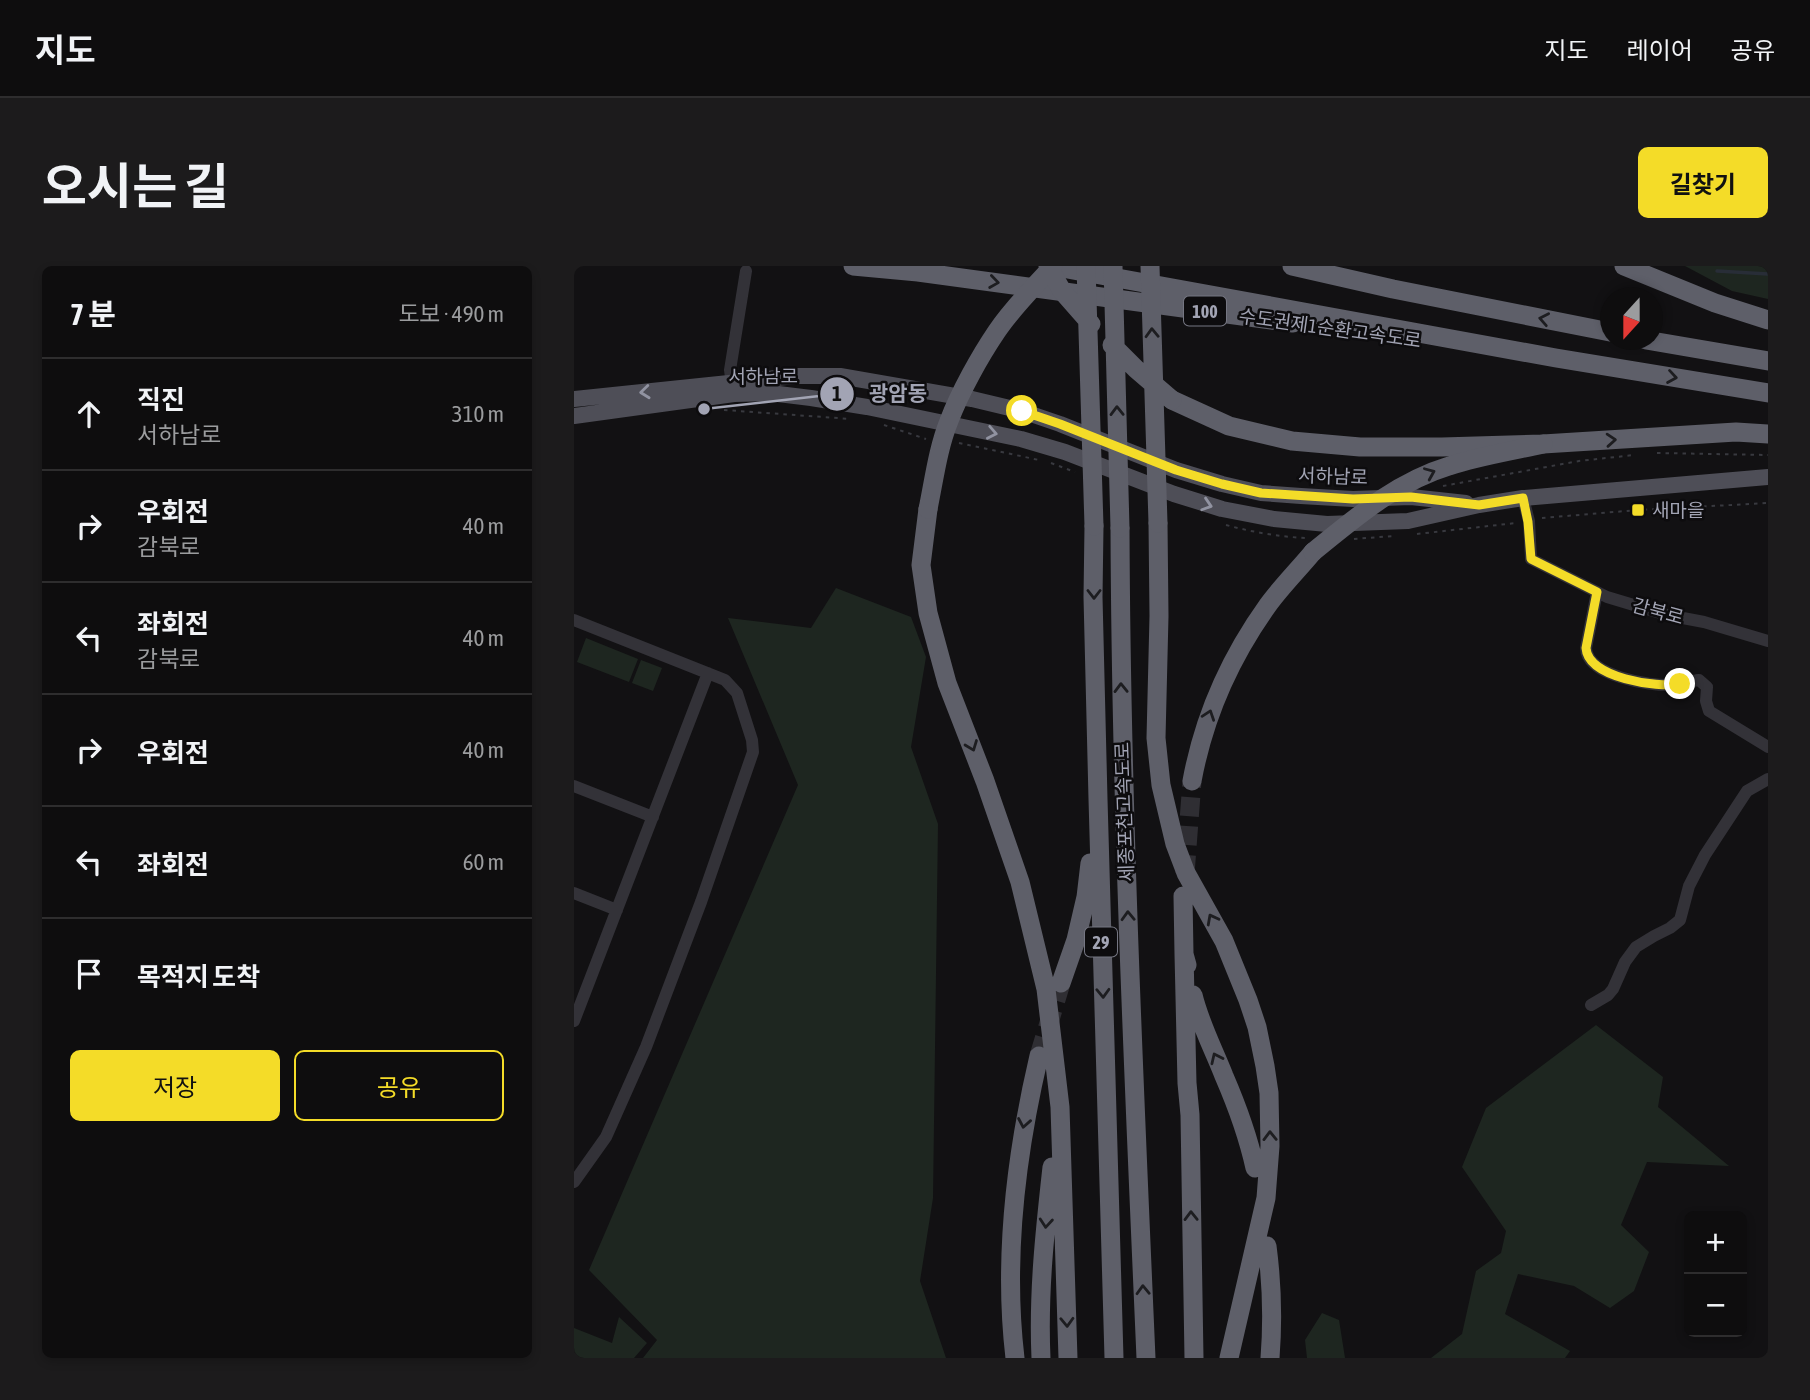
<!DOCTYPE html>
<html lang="ko">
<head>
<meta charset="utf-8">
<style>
  :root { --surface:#0e0d0e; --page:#1c1b1c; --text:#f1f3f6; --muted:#9b9c9e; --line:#2e2d2e; --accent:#f4dc28 }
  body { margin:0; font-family:"Asap Condensed","Noto Sans KR",sans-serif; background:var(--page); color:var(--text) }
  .controls { position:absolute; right:21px; bottom:21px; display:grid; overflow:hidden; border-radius:10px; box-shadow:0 4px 10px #0003 }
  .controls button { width:63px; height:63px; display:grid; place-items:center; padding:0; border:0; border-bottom:2px solid var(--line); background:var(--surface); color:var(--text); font:35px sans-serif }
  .compass { position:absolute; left:1026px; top:21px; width:63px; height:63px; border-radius:50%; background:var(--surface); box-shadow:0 4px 10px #0003; rotate:201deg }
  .stop { position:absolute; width:21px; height:21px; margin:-16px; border:5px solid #f4dc28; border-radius:50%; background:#fff }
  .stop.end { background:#f4dc28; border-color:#fff; box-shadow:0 2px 7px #0008 }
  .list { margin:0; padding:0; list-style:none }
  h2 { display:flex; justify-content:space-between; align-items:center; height:91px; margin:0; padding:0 28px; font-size:30px }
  h2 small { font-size:23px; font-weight:400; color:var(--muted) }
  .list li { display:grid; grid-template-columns:46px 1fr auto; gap:21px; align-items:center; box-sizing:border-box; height:112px; padding:0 28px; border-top:2px solid var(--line) }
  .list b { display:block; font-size:26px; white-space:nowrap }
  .list p { margin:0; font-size:23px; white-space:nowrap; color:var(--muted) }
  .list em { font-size:23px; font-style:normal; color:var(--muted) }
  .actions { display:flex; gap:14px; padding:21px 28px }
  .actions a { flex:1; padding:16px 0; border:2px solid var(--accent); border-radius:10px; text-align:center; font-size:24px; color:var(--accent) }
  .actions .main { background:var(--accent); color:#111 }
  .icon { flex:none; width:38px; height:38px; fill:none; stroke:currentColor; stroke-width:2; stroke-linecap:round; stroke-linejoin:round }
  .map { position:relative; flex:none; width:1194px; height:1092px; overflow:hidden; border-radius:10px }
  header { display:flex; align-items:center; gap:42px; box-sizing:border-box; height:98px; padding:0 35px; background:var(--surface); border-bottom:2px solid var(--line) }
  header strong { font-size:33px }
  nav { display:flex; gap:38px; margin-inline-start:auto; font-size:24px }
  .intro { display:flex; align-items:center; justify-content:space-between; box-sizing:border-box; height:168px; padding:0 42px }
  h1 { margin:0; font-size:49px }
  .button { padding:18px 32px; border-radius:10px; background:var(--accent); color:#111; font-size:24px; font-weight:700 }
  main { display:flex; gap:42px; padding:0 42px }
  aside { flex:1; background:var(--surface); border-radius:10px; box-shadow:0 4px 10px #0003 }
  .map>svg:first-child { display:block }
</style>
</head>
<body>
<header>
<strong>지도</strong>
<nav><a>지도</a><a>레이어</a><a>공유</a></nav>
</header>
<div class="intro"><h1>오시는 길</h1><a class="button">길찾기</a></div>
<main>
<aside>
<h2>7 분<small>도보 · 490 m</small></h2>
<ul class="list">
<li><svg class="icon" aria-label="ahead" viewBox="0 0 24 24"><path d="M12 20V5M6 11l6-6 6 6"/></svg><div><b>직진</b><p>서하남로</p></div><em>310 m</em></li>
<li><svg class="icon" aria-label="right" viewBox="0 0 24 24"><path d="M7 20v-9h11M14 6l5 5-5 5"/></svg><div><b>우회전</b><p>감북로</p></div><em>40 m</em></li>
<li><svg class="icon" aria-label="left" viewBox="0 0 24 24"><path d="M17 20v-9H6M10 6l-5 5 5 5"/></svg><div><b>좌회전</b><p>감북로</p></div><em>40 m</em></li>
<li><svg class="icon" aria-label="right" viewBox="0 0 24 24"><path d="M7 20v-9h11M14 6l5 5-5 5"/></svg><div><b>우회전</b></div><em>40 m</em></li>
<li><svg class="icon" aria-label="left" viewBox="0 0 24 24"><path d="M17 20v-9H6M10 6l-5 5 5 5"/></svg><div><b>좌회전</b></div><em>60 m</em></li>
<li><svg class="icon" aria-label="arrive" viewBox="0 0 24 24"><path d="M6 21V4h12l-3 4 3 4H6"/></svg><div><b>목적지 도착</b></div></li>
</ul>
<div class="actions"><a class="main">저장</a><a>공유</a></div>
</aside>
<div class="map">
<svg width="1194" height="1092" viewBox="0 0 1194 1092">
  <rect width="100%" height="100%" fill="#121113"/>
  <!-- green -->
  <path fill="#1e2620" d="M1111,0H1194V33L1158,25Z
    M262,322L337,351L352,391L337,481L364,558L359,932L346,1015L372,1092H69L83,1074L15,1004L224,519L154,352L237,362Z
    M12,372L64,393L55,416L3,396Z
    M67,394L88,402L79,425L58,417Z
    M1022,759L1089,811L1084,841L1155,900L1073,896L1047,959L1075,986L1060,1025L1036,1042L1000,1020L944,1008L931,1048L996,1085L991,1092H857L888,1068L902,1005L927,987L932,965L888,901L912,842Z
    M748,1047L765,1054L771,1092H733L731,1074Z
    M45,1051L73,1077L60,1092H0V1062L38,1077Z"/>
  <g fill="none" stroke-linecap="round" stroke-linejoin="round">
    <!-- stream -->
    <path stroke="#282d37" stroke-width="3.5" d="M1143,5L1194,8"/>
    <!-- highway-tunnel -->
    <path stroke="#2f2e33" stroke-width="19" stroke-dasharray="19 10" stroke-linecap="butt" d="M611,608L618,515
      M465,790L487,717"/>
    <!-- path -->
    <path stroke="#38393f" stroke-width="2" stroke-dasharray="3.5 5" stroke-linecap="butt" d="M150,144L277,153
      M310,159L352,173
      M385,177L465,194
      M1083,187L1194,189
      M477,197L501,206
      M869,220L1005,195L1060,189
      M968,252L1064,244L1194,237
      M652,259C678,266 706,271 733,272
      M843,268L942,257
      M780,273L820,270"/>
    <!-- minor -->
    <path stroke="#333238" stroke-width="12" d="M159,126L156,104L172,5
      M949,232L955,255L957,293L1033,331L1093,349L1130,356L1194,375
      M1023,326L1012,382C1013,410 1076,420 1097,419C1107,419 1115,415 1125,414L1133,421L1132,435L1135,445L1194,481
      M0,354L151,414L163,427L178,474L179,486L127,636L72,781L32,871L0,916
      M0,520L79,551
      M0,627L43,644
      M1017,739L1034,729L1039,723L1051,696L1062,681L1080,670L1096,662L1106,654L1115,620L1131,589L1173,525L1194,513
      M0,755L134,407"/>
    <!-- major -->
    <path stroke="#4e4e57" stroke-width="16" d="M0,133L222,110H266L398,133L448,145L486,158L602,204L648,218L687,227L727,230L779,233L837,231L892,237
      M0,150L160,128L196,127L237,132L293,141L447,173L491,186L600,228L648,243L700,253L753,258L834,255L905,239L949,232L1194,211"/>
    <!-- highway -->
    <path stroke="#5e5f69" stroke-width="19" d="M279,0L344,6L719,57
      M477,0L982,92L1194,127
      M718,0L819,23L1036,66
      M1050,0L1141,37L1194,54
      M1072,74L1194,95
      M598,134L655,160L718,175L786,181H868L969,178L1162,166L1194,168
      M354,243L347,299L354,347L373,417L411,515L446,616L472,723L486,841L494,1092
      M584,257L585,350L582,472L587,519L601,578L612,607L650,675L674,734L683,761L691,800L695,827L696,880L692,932L655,1092
      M520,260L519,331L524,533L540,1092
      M546,262C547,539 560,816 572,1092
      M618,515C630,450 656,392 694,339C707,321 724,304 739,286
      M609,630L610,688L613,699
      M610,688L613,817L616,849L620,1092
      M487,717L502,674L512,631L516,597
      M619,729C626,758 639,782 650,810C663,840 674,870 681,902
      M693,980C698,1018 699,1054 696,1092
      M441,1092C429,991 442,888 465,790
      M467,1092C464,1028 471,964 478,901"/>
    <!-- highway-bridge -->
    <path stroke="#5e5f69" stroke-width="19" d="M474,0L488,25L517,58
      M512,0L520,260
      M539,0L546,262
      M576,0L584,257
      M538,79L562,103L598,134
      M354,243C360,214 364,182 375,155C386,126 406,90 423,65C439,41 460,21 479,0
      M739,286C781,252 822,216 875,200C905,190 938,185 969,178"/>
  </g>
  <!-- one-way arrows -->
  <defs><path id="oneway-chevron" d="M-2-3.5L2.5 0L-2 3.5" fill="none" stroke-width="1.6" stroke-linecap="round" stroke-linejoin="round" transform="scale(1.75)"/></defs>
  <g stroke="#1d1d20">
    <use href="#oneway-chevron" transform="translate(420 16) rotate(8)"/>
    <use href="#oneway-chevron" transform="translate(970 53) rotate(-169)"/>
    <use href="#oneway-chevron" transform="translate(578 67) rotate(-92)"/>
    <use href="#oneway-chevron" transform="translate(1098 111) rotate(9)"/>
    <use href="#oneway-chevron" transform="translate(543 145) rotate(-91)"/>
    <use href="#oneway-chevron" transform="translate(1037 174) rotate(-4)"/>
    <use href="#oneway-chevron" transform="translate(856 207) rotate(-23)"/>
    <use href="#oneway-chevron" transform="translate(520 328) rotate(90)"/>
    <use href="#oneway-chevron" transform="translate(547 422) rotate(-91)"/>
    <use href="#oneway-chevron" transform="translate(635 449) rotate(-71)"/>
    <use href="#oneway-chevron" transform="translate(398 480) rotate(69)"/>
    <use href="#oneway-chevron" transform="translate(554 650) rotate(-92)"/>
    <use href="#oneway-chevron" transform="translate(638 653) rotate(-118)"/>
    <use href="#oneway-chevron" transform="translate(529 727) rotate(88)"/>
    <use href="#oneway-chevron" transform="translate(642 792) rotate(-115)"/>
    <use href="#oneway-chevron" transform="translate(450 857) rotate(100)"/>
    <use href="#oneway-chevron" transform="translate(696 870) rotate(-91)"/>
    <use href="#oneway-chevron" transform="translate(617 950) rotate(-91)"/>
    <use href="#oneway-chevron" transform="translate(472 957) rotate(95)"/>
    <use href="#oneway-chevron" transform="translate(569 1024) rotate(-92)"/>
    <use href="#oneway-chevron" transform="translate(493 1056) rotate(88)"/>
  </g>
  <g stroke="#9193a1">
    <use href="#oneway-chevron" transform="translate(71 126) rotate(174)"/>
    <use href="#oneway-chevron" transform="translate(418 167) rotate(11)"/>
    <use href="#oneway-chevron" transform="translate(633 239) rotate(18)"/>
  </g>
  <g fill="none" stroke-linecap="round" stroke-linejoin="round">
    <!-- route -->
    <path stroke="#f4dc28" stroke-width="9" d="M448,145L486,158L602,204L648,218L687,227L779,233L837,231L905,239L949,232L954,256L957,293L1023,326L1012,382C1014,412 1083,422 1106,418"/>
  </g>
  <!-- markers -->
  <rect fill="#f4dc28" stroke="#0d0c0e" stroke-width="2.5" x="1057" y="237" width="14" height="14" rx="3.5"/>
  <g text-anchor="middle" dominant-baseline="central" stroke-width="5" stroke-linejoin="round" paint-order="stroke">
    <!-- shield labels -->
    <g fill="#0d0c0e" stroke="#757682" stroke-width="2">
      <rect x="610" y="30.5" width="42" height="29" rx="5"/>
      <rect x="511" y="661.5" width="32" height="29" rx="5"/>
    </g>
    <g font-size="18" font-weight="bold" fill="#a2a4b4">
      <text x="631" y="45">100</text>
      <text x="527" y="676">29</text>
    </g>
    <!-- street labels -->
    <g font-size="19" fill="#a2a4b4" stroke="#0d0c0e">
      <text transform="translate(756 62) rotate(8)">수도권제1순환고속도로</text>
      <text x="189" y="110">서하남로</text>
      <text transform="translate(759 210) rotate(2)">서하남로</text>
      <text transform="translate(1084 345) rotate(15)">감북로</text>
      <text transform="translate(550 546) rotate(-92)">세종포천고속도로</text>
    </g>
    <!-- poi labels -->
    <g font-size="19" fill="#a2a4b4" stroke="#0d0c0e" text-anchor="start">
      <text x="1078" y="244">새마을</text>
    </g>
  </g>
  <!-- callouts -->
  <path fill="none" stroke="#a2a4b4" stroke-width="2.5" d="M130 143L263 128"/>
  <g fill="#a2a4b4" stroke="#0d0c0e" stroke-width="2.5">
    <circle cx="130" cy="143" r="7"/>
    <circle cx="263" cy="128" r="18"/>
  </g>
  <g font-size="21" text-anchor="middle" font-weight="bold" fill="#111">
    <text x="263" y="135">1</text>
  </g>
  <g font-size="21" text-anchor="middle" font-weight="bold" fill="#a2a4b4" stroke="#0d0c0e" stroke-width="5" stroke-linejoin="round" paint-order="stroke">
    <text x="324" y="135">광암동</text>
  </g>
</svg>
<div class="controls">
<button>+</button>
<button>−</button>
</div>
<svg class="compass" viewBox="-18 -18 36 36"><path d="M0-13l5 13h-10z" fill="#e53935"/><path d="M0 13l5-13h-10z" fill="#9b9c9e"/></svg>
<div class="stop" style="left:448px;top:145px"></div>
<div class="stop end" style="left:1106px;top:418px"></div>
</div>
</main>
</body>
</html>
